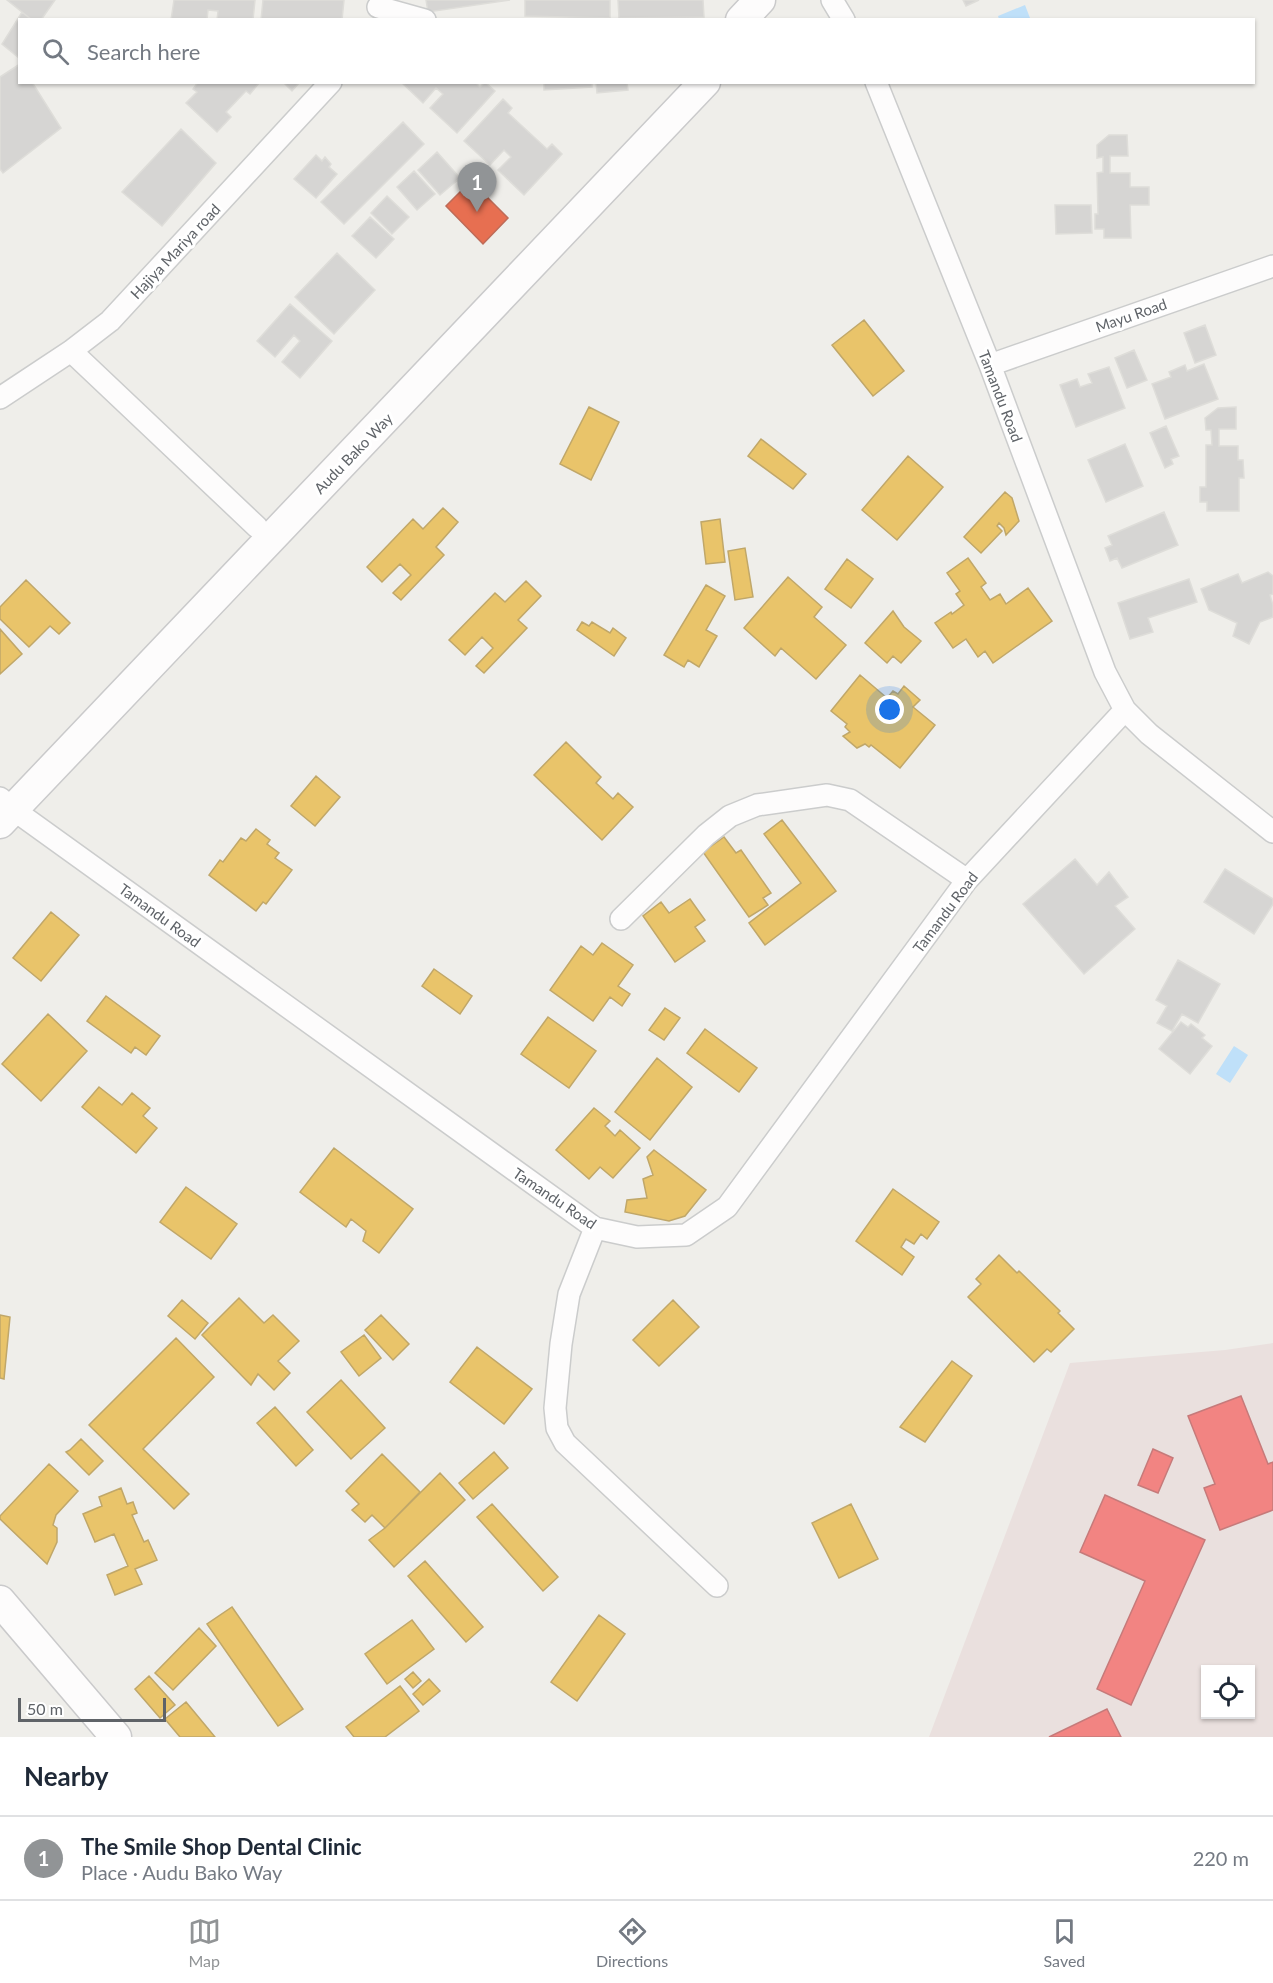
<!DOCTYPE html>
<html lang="en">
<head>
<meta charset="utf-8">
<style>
  :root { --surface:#fff; --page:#f6f6f7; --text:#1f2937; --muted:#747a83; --line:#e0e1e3; --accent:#919496 }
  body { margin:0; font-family:Lato,sans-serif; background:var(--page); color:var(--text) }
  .controls { position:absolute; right:18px; bottom:18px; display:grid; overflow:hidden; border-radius:0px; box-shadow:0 2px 4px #0004 }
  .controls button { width:54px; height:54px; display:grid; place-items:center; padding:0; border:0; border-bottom:2px solid var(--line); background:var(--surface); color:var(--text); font:30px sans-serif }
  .scale { position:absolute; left:18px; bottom:15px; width:148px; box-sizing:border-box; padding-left:6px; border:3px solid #5f6368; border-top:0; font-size:16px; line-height:21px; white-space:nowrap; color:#5f6368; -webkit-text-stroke:4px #fff; paint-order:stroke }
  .you { position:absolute; left:890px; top:710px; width:21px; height:21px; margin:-15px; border:4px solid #fff; border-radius:50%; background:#1a73e8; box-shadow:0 0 0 9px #1a73e833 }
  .badge { display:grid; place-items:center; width:39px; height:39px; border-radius:50%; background:var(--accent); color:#fff; font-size:20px; font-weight:700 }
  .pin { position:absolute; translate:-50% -50px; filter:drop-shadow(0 2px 3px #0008) }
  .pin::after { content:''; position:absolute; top:32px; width:21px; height:18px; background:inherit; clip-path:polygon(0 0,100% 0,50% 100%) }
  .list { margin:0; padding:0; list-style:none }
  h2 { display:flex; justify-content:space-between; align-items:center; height:78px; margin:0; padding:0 24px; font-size:26px }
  h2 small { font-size:20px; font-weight:400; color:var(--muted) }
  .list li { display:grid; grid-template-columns:39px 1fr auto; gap:18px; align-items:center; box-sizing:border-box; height:84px; padding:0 24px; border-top:2px solid var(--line) }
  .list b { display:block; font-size:22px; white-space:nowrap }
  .list p { margin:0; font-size:20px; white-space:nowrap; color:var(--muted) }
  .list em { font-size:20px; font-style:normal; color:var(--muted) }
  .icon { flex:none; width:33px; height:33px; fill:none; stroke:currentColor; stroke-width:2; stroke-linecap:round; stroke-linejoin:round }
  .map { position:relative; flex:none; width:1273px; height:1737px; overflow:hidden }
  .search { position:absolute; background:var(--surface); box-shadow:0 2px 4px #0004; left:18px; right:18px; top:18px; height:66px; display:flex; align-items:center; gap:15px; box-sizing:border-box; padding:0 21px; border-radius:0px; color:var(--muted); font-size:22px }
  .sheet { height:162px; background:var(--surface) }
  nav { display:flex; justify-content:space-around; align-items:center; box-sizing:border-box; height:84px; border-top:2px solid var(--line); background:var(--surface); font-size:16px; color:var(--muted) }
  nav a { display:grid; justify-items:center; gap:3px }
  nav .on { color:var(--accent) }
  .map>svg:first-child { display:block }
</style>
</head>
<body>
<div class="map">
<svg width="1273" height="1737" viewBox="0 0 1273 1737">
  <rect width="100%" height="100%" fill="#efeeea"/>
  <!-- medical -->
  <path fill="#eae0de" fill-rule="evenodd" d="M1273,1343V1737H929L1070,1363L1225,1350ZM1206,1670H1250V1714H1206Z"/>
  <!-- water -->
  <path fill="#bfe0f9" d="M1025,5L1030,18L999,19L998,16Z
    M1234,1046L1248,1055L1230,1083L1216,1074Z"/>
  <!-- homes -->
  <path fill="#e9c46a" stroke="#c0a769" stroke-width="1.5" d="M864,320L904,371L873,396L832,345Z
    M589,407L619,422L591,480L560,464Z
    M761,439L806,474L793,489L748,456Z
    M908,456L943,487L897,540L862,510Z
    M1005,492L1012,498L1019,521L1006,535L1004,528L999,523L997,526L1002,531L981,553L964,537Z
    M443,508L458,522L436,547L444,555L401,600L393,593L411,575L400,564L382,582L367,567L413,519L423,529Z
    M720,519L725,562L706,564L701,522Z
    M745,548L753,597L735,600L728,551Z
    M968,558L986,583L981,587L990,600L1000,594L1006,604L1028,588L1052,621L993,663L985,651L978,657L966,639L953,648L935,623L951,612L952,614L964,605L956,594L960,591L947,573Z
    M847,559L873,579L851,608L825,589Z
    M788,577L822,607L814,617L846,645L816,679L781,648L775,656L744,628Z
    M26,580L70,623L59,634L50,626L29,647L0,619V607Z
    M526,581L541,596L518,620L527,628L484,673L476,666L493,648L482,637L465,655L449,640L495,593L505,602Z
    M706,585L725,596L706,630L717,636L699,667L688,660L684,667L664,655Z
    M893,611L904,627L921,641L901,663L893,656L887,663L865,643Z
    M582,622L589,626L592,622L610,633L613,628L626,638L614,656L577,630Z
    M0,629L22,654L0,674Z
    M860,675L887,698L893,691L898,694L904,686L920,700L913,707L935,725L900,768L871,745L869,747L865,744L857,748L843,736L850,732L845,727L847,724L831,711Z
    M566,742L601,777L596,783L613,799L618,793L633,807L602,840L534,775Z
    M316,776L340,797L315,826L291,806Z
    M782,820L836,891L765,945L749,923L801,883L764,834Z
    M256,829L270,840L267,844L279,853L275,858L292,870L266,904L263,902L256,911L209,875L220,860L223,862L241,838L246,841Z
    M724,837L736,853L741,850L771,893L763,898L768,905L749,917L703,852Z
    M690,899L705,920L695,927L705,941L675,962L643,916L661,902L669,913Z
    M51,912L79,935L41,981L13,958Z
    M602,943L633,965L618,986L630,994L622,1006L610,997L593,1021L550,990L581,946L593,955Z
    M434,969L472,996L460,1014L422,986Z
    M106,996L160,1036L146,1055L135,1047L131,1053L87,1021Z
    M665,1008L680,1018L664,1040L649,1030Z
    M48,1014L87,1051L41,1101L2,1064Z
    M548,1017L596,1051L569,1088L521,1054Z
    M705,1029L757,1068L739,1092L687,1053Z
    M657,1058L692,1087L650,1140L615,1112Z
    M99,1087L122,1105L132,1093L150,1108L143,1116L157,1128L136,1153L82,1107Z
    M594,1108L610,1121L605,1126L615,1136L620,1130L640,1148L613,1178L600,1167L589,1179L556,1150Z
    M334,1148L413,1209L379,1253L363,1241L366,1231L351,1219L346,1227L300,1192Z
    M654,1150L706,1190L685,1216L669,1221L625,1212L627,1200L647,1198L643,1179L653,1175L647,1157Z
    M186,1187L237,1224L211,1259L160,1222Z
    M893,1189L939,1222L927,1239L921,1234L914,1244L906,1239L901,1247L914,1257L902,1275L856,1241Z
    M999,1255L1017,1273L1019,1271L1060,1311L1058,1313L1074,1329L1051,1352L1047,1349L1034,1362L968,1297L981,1284L976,1279Z
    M239,1298L264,1323L273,1315L299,1341L278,1361L290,1373L274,1390L258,1374L251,1385L202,1335Z
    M182,1300L208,1323L195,1339L168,1316Z
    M673,1300L699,1327L659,1366L633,1340Z
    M0,1315L10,1317L4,1379L0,1378Z
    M381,1315L409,1344L393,1360L365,1330Z
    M364,1335L381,1358L359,1376L341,1352Z
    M176,1338L214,1377L143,1449L189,1494L174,1509L89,1425Z
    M477,1347L532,1389L504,1424L450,1382Z
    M952,1361L972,1376L925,1442L900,1427Z
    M341,1380L385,1428L351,1459L307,1412Z
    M275,1407L313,1450L296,1466L257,1423Z
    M81,1439L103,1461L89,1475L66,1452L70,1450Z
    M494,1452L508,1468L473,1499L459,1483Z
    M382,1454L420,1492L385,1528L372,1515L365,1522L352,1510L359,1504L346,1491Z
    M49,1464L78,1491L56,1515L53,1525L57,1528V1542L47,1564L0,1519V1516Z
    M440,1473L465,1500L394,1567L369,1540L385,1528Z
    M121,1488L127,1504L133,1502L137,1513L132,1515L144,1542L148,1540L157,1560L135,1569L142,1584L115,1595L107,1575L128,1566L114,1534L95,1542L83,1514L102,1506L99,1497Z
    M492,1504L558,1577L543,1591L477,1517Z
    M851,1504L878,1559L839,1578L812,1523Z
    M425,1561L483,1627L466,1642L408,1576Z
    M232,1607L303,1709L278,1726L207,1624Z
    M599,1615L625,1634L577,1701L551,1682Z
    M412,1620L434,1649L387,1684L365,1654Z
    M199,1628L216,1646L173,1690L155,1673Z
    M413,1672L421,1681L413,1688L405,1679Z
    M149,1676L175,1705L160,1718L135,1689Z
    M429,1679L440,1691L423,1705L413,1694Z
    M400,1686L419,1711L385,1737H354L346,1727Z
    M186,1702L215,1737H180L165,1719Z"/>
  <!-- shops -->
  <path fill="#e76f51" stroke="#be6b58" stroke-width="1.5" d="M471,181L508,218L483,244L446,206Z"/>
  <!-- health -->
  <path fill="#f28482" stroke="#c67a7a" stroke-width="1.5" d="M1241,1396L1268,1464L1273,1462V1510L1220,1530L1204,1488L1215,1484L1188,1416Z
    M1153,1449L1173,1458L1158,1493L1138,1485Z
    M1105,1495L1205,1540L1131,1705L1097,1689L1145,1581L1080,1552Z
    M1107,1709L1121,1737H1049Z"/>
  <!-- building -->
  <path fill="#d6d5d3" stroke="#deddd9" stroke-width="1.5" d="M7,0H55L41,20H32Z
    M174,0H255L253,20H217L218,11L208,10L207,20H171Z
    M263,0H344L342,20H261Z
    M426,0H510L428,12Z
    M525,0H610V18L525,16Z
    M618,0H703L704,17L619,18Z
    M963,0H979L966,6Z
    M22,12L32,20H20L19,58L2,44Z
    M20,64V82H32L61,128L3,173L0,169V77Z
    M198,82H260L250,94L246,91L226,112L231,117L217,132L186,103L197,92L193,89Z
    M283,82H300L292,91Z
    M401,82H475L480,87L485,82L495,91L457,133L430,108L443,94L436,88L423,103Z
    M544,82H592V87L544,90Z
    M596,82H627L628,90L597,93Z
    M503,99L512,108L508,113L547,149L552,144L562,154L524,195L498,170L511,157L504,150L490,165L464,141Z
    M403,122L424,144L344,224L321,202Z
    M181,129L216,163L162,226L122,192Z
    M1109,135H1127L1128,156H1110V173H1130V187H1149V205H1130L1131,238H1104V229H1095V214H1098L1097,173L1103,172V157L1097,158V145Z
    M437,152L460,178L440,195L418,170Z
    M316,155L322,161L325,157L331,164L329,167L337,174L316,198L294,179Z
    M414,171L435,194L417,210L397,187Z
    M387,196L409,217L392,234L371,213Z
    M1055,205H1091L1092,233L1056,234Z
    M370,217L394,239L376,258L352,236Z
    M337,253L375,290L334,334L295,297Z
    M290,304L332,341L300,378L282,362L300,341L294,335L275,357L257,341Z
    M1205,325L1216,355L1195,363L1184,333Z
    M1134,350L1147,380L1127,388L1115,358Z
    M1204,364L1218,399L1165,419L1152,384L1171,377L1169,372L1185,365L1187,371Z
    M1109,367L1125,408L1076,427L1060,385L1077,379L1080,387L1092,383L1088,374Z
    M1236,407V429H1219V446H1238V460H1243L1244,478H1239V511H1207V502H1200V487H1206V445H1212L1211,430H1206L1205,418L1218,408Z
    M1166,426L1179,456L1171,459L1173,464L1165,468L1150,433Z
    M1125,444L1143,486L1106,502L1088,460Z
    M1164,512L1178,545L1122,568L1117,558L1110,561L1105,548L1112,545L1108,536Z
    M1268,572L1273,576V594L1270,595L1273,605V617L1260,622L1249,644L1233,636L1237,623L1209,610L1201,589L1238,574L1242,583Z
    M1189,579L1197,602L1148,618L1153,632L1130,639L1118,603Z
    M1075,859L1097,885L1109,872L1128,897L1115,906L1135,929L1084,974L1023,904Z
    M1225,869L1273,899V904L1254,934L1204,902Z
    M1178,960L1220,984L1198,1023L1182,1014L1172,1031L1157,1023L1167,1006L1156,1000Z
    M1181,1022L1188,1027L1191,1024L1205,1035L1202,1038L1212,1046L1190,1074L1159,1049Z"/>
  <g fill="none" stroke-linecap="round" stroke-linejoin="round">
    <!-- street casing -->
    <g stroke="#cbcccc" stroke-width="24">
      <path id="street" d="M832,0L844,20
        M378,7L425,20
        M71,351L257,527
        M990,365L1273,266
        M0,398L71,351L110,321L331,82
        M1125,710L1149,734L1273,832
        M0,798L14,810L595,1228L637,1237L686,1235L727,1207L967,880L1125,710L1105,672L990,365L876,82
        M621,919L706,835L730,816L757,805L827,795L850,800L967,880
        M595,1228L569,1294L561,1344L555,1408L557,1428L565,1443L717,1586"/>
    </g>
    <!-- secondary casing -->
    <g stroke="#cacacb" stroke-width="33">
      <path id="secondary" d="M741,20L760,0
        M0,823L705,82
        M0,1601L116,1737"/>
    </g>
    <!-- street -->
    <use href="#street" stroke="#fdfcfc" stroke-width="21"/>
    <!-- secondary -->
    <use href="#secondary" stroke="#fdfcfc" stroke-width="30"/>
  </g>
  <g text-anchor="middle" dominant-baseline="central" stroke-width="6" stroke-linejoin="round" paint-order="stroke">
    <!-- street labels -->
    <g font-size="15" fill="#5f6368" stroke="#fff">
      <text transform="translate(175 251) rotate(-47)">Hajiya Mariya road</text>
      <text transform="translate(1131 315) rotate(-19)">Mayu Road</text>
      <text transform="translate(1001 396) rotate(69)">Tamandu Road</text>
      <text transform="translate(353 453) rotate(-46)">Audu Bako Way</text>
      <text transform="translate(945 912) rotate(-53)">Tamandu Road</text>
      <text transform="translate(160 915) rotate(36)">Tamandu Road</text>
      <text transform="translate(555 1198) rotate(34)">Tamandu Road</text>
    </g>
  </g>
</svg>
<div class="controls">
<button><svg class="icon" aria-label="locate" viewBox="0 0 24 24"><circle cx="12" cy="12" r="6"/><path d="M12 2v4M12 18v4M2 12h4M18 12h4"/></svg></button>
</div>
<div class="scale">50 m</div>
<div class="you"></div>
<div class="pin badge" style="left:477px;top:212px">1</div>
<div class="search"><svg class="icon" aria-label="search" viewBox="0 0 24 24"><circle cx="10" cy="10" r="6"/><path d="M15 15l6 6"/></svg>Search here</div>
</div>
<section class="sheet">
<h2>Nearby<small></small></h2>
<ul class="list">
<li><span class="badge">1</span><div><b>The Smile Shop Dental Clinic</b><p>Place · Audu Bako Way</p></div><em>220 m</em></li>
</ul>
</section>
<nav>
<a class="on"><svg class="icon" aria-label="map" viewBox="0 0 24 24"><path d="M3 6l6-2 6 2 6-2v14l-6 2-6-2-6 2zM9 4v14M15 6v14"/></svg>Map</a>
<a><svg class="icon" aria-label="directions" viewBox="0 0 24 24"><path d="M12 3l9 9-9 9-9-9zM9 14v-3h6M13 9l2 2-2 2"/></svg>Directions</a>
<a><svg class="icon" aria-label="saved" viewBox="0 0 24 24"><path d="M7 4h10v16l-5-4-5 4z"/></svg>Saved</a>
</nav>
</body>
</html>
